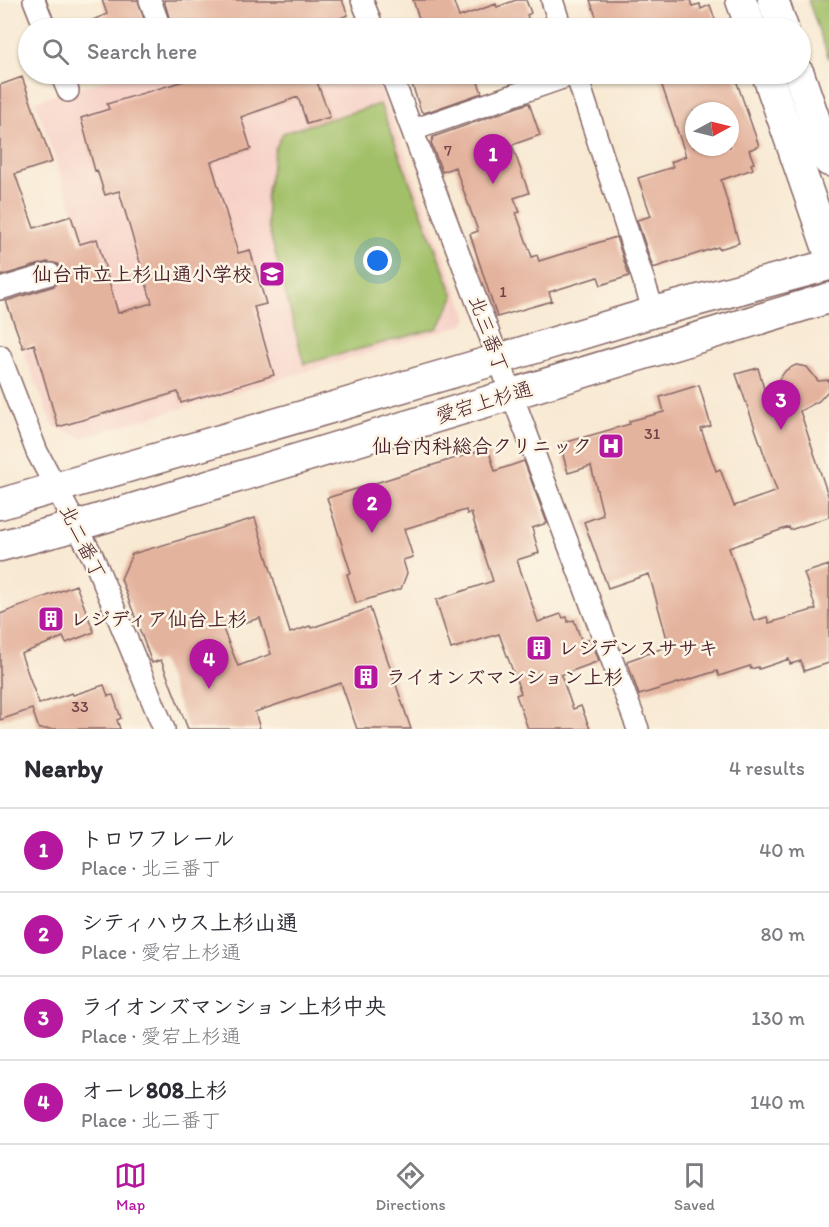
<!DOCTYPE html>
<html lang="en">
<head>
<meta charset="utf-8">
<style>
  :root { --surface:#fff; --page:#f7f7f7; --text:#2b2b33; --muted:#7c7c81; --line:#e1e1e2; --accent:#b5179e }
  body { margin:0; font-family:Itim,"Klee One",sans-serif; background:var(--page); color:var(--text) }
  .compass { position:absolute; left:685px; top:102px; width:54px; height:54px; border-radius:50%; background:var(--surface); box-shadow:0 2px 4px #0004; rotate:83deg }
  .you { position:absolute; left:378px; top:261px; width:21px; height:21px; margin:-15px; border:4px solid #fff; border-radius:50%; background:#1a73e8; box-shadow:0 0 0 9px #1a73e833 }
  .badge { display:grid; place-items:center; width:39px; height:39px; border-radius:50%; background:var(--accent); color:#fff; font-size:20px; font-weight:700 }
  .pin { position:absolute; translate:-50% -50px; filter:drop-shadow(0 2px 3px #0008) }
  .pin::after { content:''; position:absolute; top:32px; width:21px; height:18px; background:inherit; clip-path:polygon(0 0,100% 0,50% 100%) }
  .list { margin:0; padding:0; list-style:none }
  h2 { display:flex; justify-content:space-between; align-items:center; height:78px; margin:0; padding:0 24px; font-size:26px }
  h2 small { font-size:20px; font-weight:400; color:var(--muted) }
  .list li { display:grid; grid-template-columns:39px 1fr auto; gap:18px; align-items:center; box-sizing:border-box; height:84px; padding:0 24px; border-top:2px solid var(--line) }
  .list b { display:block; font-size:22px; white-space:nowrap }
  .list p { margin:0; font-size:20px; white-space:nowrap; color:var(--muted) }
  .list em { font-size:20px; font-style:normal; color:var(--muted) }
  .icon { flex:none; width:33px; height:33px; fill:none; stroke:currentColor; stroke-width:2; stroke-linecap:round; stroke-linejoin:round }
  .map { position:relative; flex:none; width:829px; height:729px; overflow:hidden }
  .search { position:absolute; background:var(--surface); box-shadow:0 2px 4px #0004; left:18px; right:18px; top:18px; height:66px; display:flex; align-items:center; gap:15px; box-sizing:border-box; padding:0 21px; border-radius:33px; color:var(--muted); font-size:22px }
  .sheet { height:414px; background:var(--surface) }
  nav { display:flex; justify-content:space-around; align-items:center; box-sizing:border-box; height:84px; border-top:2px solid var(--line); background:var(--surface); font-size:16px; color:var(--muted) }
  nav a { display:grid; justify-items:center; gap:3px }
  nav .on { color:var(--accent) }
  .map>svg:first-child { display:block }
</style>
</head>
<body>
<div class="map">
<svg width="829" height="729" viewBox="0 0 829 729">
  <rect width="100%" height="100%" fill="#fcf5e5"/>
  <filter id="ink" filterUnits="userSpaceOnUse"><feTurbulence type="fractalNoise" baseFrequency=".0167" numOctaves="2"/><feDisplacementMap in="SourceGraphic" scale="12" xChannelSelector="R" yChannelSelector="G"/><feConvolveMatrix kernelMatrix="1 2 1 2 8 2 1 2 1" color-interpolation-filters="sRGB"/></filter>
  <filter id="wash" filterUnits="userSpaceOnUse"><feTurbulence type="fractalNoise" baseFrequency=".008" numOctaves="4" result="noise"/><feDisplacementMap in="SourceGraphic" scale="24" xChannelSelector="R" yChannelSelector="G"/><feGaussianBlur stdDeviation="1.35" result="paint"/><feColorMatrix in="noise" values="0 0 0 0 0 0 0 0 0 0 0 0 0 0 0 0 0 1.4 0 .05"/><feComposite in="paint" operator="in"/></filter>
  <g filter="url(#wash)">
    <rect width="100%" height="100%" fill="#f8e9d3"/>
    <!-- built -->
    <path fill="#f7d1c7" d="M125,74H246L258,103L343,74H375L468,319L463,325L81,438L53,426L23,351L57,340L102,304L84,243L35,101Z"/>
    <!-- green -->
    <path fill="#a1c068" stroke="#76704a" stroke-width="1.5" d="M808,0H829V59Z
      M380,104L454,297L438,328L304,364L268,226L266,198L275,149L283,133Z"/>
    <g id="blocks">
      <!-- building -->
      <path fill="#e4b39e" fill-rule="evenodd" d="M102,0H138L147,28H74L107,14Z
        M164,0H342L348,15L338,19L341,28H247L243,19L217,28H172Z
        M413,0H453L459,17L496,4L497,7L516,0H526L531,13L527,15L532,28H422Z
        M590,0H690L692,6L700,4L701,9L710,5L718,28H643L640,19L612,28H600Z
        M207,74H314L330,117L307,124L298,97L241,117L251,149L211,162L238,253L250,250L266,304L254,307L274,375L181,403L178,392L58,427L34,344L23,348L6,301L54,286L62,277V270L58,264L47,262L0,276V85L22,77L52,162L15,174L34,228L71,216L80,244L97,239L118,313L152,303L119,191L105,195L97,170L95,171L81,118L109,109L107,104Z
        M434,74H475L482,93L424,113L421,111L411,81Z
        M658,74H734L759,146L749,150L754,163L751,164L753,169L721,180L739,243L719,249L718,247L653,268L637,220L651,216L638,178L673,167L671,162L686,156ZM694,111H730V147H694Z
        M529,103L540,135L512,145L529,193L514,198L520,212L516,213L532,257L537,255L539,261L616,237L629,276L601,285L598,277L549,292L552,301L497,317L470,234L478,231L455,167L442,172L431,143L433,137Z
        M796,365L807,367L818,381L829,380V390L819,401L800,411L829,498V517L790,530L789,527L729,548L754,621L767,617L769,623L816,609L804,573L829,565V663L804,671L801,661L790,664L789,659L759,669L758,667L751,669L750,666L719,676L717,671L639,695L627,661L669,646L649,574L608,588L584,522L603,515L591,466L568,473L560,444L630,424L629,421L664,412L660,397L699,385L711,426L701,429L716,471L720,469L734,506L777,491L736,374L758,368L766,396L786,370Z
        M488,448L495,471L524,461L547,523L532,528L539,553L517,560L538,622L561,614L563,618L567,617L568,622L574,620L582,642L591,639L599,661L561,675L573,709L581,706L590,729H528L516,695L521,693L499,634L451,649L436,600L493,581L471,513L467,514L466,510L404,529L413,557L403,560L407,573L401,589L356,603L347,574L351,573L327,498Z
        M255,518L290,633L310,626L311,628L370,608L411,729H357L341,683L255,712L260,729H188L161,660L152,663L121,579L132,554ZM260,618L271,654L238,666L223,629Z
        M76,585L94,632L66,643L63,637L21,654L39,704L72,693L73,695L104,685L108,696L113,695L121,718L117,720L120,729H39L32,709L0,720V614Z"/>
    </g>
  </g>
  <g filter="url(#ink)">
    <use href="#blocks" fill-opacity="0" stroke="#876666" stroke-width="1.5"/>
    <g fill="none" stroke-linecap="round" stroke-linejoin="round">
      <!-- street casing -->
      <g stroke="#876666" stroke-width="24">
        <path id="street" d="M34,0L45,28
          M150,0L160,28
          M362,0L373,28
          M552,0L561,28
          M61,74L68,91
          M391,74L638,729
          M576,74L654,312
          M413,130L574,74
          M0,289L50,274
          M0,356L37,452L93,557L164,729"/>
      </g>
      <!-- secondary casing -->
      <g stroke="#876666" stroke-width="33">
        <path id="secondary" d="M741,0L751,28
          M773,0L783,28
          M767,74L829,252
          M799,74L829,161
          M0,504L499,359L654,312L829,265
          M0,546L76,526L829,298"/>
      </g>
      <!-- street -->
      <use href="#street" stroke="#fff" stroke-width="21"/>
      <!-- secondary -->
      <use href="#secondary" stroke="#fff" stroke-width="30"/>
    </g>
  </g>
  <!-- icons -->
  <defs>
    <g id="school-square" transform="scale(1.35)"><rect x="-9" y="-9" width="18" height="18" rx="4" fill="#b5179e" stroke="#fcf5e5"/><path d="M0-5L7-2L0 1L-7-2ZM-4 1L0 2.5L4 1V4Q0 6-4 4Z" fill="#fff"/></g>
    <g id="hospital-square" transform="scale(1.35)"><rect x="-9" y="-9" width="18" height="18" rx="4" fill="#b5179e" stroke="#fcf5e5"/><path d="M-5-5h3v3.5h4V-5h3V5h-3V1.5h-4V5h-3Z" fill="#fff"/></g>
    <g id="building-square" transform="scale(1.35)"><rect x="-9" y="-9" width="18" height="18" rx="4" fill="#b5179e" stroke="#fcf5e5"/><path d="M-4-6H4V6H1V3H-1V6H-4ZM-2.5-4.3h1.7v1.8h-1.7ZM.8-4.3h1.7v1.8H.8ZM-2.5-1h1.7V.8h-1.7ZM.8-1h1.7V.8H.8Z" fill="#fff"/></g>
  </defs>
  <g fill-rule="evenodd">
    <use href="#school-square" x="272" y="274"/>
    <use href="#hospital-square" x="611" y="446"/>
    <use href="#building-square" x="51" y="619"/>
    <use href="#building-square" x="539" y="648"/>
    <use href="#building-square" x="366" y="677"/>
  </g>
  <g text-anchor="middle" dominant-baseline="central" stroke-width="5" stroke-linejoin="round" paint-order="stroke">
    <!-- number labels -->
    <g font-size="16" fill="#704448">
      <text x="448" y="150">7</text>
      <text x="503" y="291">1</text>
      <text x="652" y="433">31</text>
      <text x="80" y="706">33</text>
    </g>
    <!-- poi labels -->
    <g font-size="20" font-weight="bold" fill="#4a1f2b" stroke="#fcf5e5" text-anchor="start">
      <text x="252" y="274" text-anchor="end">仙台市立上杉山通小学校</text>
      <text x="592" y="446" text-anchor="end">仙台内科総合クリニック</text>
      <text x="70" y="619">レジディア仙台上杉</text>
      <text x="558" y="648">レジデンスササキ</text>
      <text x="386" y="677">ライオンズマンション上杉</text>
    </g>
    <!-- street labels -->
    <g font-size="20" fill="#4a1f2b" stroke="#fcf5e5">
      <text transform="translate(489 334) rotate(70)">北三番丁</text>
      <text transform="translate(484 402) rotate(-17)">愛宕上杉通</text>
      <text transform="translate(83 542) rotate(64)">北二番丁</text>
    </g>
  </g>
</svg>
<svg class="compass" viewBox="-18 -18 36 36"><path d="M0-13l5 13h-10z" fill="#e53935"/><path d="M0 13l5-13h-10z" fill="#7c7c81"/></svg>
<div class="you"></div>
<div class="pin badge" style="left:493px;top:184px">1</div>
<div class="pin badge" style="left:372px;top:533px">2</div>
<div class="pin badge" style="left:781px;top:430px">3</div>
<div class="pin badge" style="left:209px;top:689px">4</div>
<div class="search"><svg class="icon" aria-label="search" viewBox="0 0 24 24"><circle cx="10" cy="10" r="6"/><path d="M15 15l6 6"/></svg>Search here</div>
</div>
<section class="sheet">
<h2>Nearby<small>4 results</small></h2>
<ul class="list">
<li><span class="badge">1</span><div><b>トロワフレール</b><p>Place · 北三番丁</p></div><em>40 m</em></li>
<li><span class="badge">2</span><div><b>シティハウス上杉山通</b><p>Place · 愛宕上杉通</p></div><em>80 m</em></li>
<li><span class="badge">3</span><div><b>ライオンズマンション上杉中央</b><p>Place · 愛宕上杉通</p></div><em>130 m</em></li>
<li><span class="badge">4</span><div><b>オーレ808上杉</b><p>Place · 北二番丁</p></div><em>140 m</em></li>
</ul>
</section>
<nav>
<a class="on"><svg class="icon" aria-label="map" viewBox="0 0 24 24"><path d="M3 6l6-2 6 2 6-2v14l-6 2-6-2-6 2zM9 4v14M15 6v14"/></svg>Map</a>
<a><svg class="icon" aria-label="directions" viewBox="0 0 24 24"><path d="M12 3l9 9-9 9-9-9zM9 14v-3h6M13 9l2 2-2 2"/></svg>Directions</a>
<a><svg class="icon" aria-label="saved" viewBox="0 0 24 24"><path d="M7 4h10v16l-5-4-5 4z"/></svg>Saved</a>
</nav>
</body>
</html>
